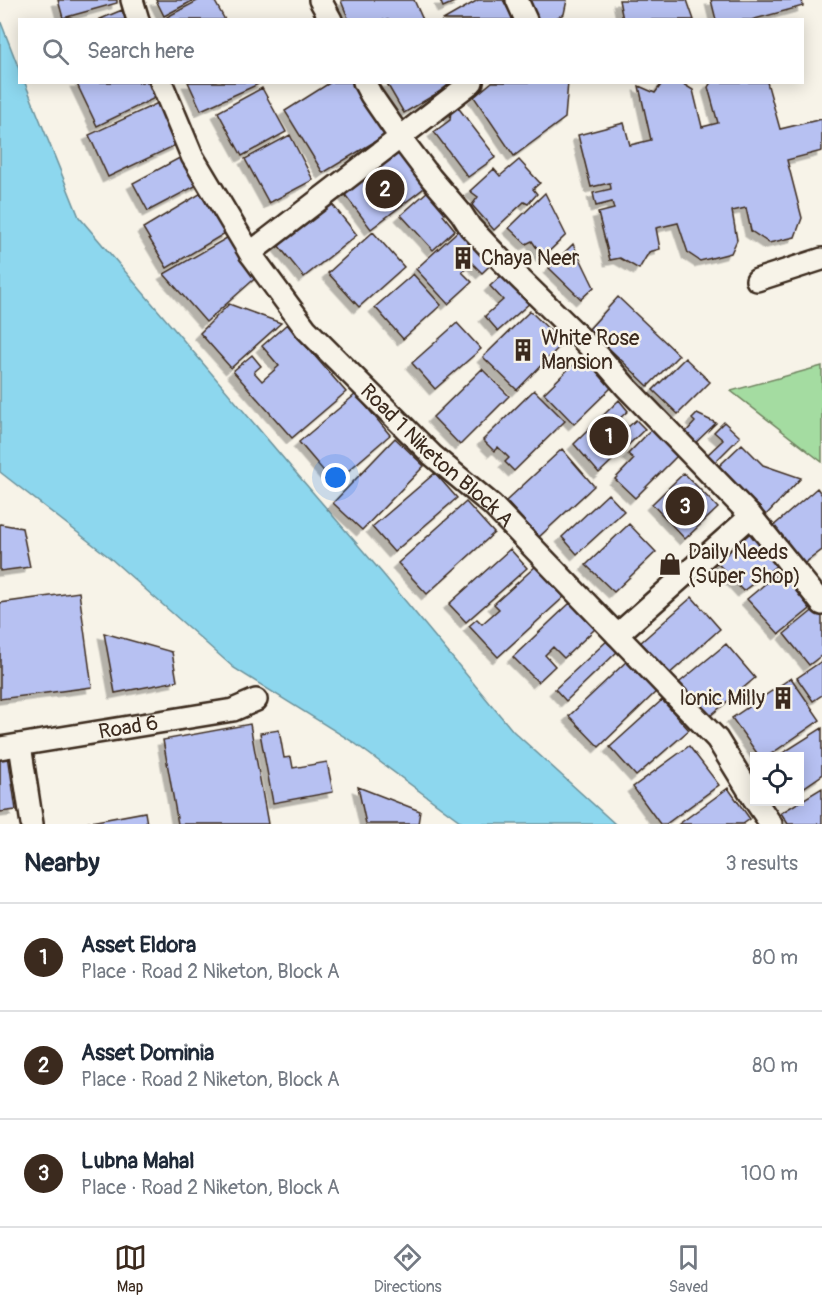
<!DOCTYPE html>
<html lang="en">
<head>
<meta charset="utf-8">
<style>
  :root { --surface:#fff; --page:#f2f2f3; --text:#1f2937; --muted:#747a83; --line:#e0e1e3; --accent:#3b2a1e }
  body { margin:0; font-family:Pangolin,sans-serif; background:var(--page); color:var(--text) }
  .controls { position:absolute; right:18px; bottom:18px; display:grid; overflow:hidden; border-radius:0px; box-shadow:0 3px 15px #0003 }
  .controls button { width:54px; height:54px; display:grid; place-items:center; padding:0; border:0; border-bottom:2px solid var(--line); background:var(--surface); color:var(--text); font:30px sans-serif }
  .you { position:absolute; left:336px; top:478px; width:21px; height:21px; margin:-15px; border:4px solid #fff; border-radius:50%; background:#1a73e8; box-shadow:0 0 0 9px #1a73e833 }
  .badge { display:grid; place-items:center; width:39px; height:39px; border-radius:50%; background:var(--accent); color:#fff; font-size:20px; font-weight:700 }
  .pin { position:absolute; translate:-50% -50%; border:3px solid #fff; box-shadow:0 2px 6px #0006 }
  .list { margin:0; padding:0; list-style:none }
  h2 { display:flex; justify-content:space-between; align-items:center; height:78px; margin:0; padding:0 24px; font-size:26px }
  h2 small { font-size:20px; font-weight:400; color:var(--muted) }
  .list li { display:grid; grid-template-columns:39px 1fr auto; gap:18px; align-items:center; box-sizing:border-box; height:108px; padding:0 24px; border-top:2px solid var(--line) }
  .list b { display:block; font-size:22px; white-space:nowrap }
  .list p { margin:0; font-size:20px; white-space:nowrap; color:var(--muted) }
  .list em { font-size:20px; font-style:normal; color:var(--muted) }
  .icon { flex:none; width:33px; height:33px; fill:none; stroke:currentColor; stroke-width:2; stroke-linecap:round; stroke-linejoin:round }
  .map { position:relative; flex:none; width:822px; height:824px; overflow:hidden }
  .search { position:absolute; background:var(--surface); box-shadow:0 3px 15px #0003; left:18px; right:18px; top:18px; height:66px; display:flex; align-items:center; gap:15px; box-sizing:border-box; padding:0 21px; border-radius:0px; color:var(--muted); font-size:22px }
  .sheet { height:402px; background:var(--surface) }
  nav { display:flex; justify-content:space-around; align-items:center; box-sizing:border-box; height:84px; border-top:2px solid var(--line); background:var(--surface); font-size:16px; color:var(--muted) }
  nav a { display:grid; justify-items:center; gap:3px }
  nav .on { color:var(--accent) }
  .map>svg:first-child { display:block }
</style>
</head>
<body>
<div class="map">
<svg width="822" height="824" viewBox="0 0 822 824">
  <defs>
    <filter id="shadow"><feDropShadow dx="-5.5" dy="5.5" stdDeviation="0" flood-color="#0004"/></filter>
  </defs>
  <rect width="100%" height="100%" fill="#f7f3e8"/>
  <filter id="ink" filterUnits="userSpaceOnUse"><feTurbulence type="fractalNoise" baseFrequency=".0167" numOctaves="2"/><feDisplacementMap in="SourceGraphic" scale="12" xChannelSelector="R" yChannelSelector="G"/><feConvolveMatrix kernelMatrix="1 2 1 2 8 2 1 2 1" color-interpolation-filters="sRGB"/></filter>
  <g filter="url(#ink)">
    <!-- garden -->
    <path fill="#a4dca1" stroke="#708360" stroke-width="1.5" d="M822,366V462L731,391Z"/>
    <!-- water -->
    <path fill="#8dd7ee" stroke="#6c929b" stroke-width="1.5" d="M0,20L19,69L20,82L25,83L79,217L290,466L383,574L513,731L615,824H464L353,742L234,668L109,557L0,472Z"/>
    <!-- building -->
    <path fill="#b7c1f2" stroke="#3b2a1e" stroke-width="1.5" filter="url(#shadow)" d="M58,0H117V3L63,18Z
      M156,0H194L164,16Z
      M199,0H214L225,20H168L167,17Z
      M344,0H414L423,20H349L341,1Z
      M440,0H459L443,7Z
      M478,0H503L514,20H443Z
      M529,0H567L564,14L552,20H537Z
      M619,0H687L694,20H623Z
      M711,0H802L803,6L751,20H716Z
      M122,10L126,20H98Z
      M76,82H152L159,96L97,126Z
      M188,82H263L201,110Z
      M331,82H359L389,133L323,173L285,111Z
      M386,82H456L404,113Z
      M492,82H568L565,118L514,156L474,97Z
      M663,82H680L693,90L702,127L718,123L708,87L711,82H767L780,129L822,119V151L787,160L802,218L795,237L769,243L751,231L746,208L732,211L737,240L731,253L700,261L688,253L678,223L656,228L660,249L649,252L639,269L620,258L610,260L598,213L614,209L612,202L596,206L593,193L611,189L610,183L591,187L578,135L624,123L630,145L651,140L639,86L655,93Z
      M262,88L286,132L242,156L218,112Z
      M158,103L178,144L108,177L89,135Z
      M457,106L496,157L468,177L434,132L450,120L451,110Z
      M290,135L313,180L269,203L245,159Z
      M400,149L428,185L371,229L343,192Z
      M185,155L201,183L148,211L133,183Z
      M519,160L540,183L533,189L537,194L528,204L524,202L494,230L472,205L478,197L470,191L494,169L500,176Z
      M429,190L448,211L443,215L455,230L433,250L401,215Z
      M203,192L227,232L167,268L143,228Z
      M545,193L566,235L543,257L532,241L526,244L509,228Z
      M327,198L357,235L304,277L274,240Z
      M470,220L502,254L482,273L472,263L462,272L472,282L448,304L416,269Z
      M373,232L404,267L359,307L328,273Z
      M232,235L260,274L206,322L164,274Z
      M573,244L594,287L581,299L549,268Z
      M504,273L531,302L498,331L485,316L503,300L490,286Z
      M413,274L441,305L403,339L375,307Z
      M618,297L679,355L648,386L589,329Z
      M229,304L281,323L231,368L200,333Z
      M530,311L563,343L517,390L483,357Z
      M457,323L481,349L435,389L412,363Z
      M287,324L346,392L292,438L233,371L252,355L261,366L254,372L262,381L279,366L262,346Z
      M582,356L612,387L574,424L544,393Z
      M685,358L710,382L678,414L653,390Z
      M482,369L509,396L460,445L433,417Z
      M534,390L565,421L514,471L505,462L509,458L498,447L494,451L483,440Z
      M356,394L390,435L334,483L299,442Z
      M619,400L628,411L620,418L628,427L636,420L645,429L599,473L574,444Z
      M697,414L716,423L690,448L677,435L683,429L686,432L695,422L692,419Z
      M724,422L740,437L713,464L706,456L723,440L714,432Z
      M652,429L678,455L635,498L615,479L634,459L628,454Z
      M395,438L424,466L362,530L333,503Z
      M742,444L763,465L801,478L766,515L718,467Z
      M562,449L594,486L539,537L506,501Z
      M435,473L457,498L394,552L372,527Z
      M684,473L718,508L685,539L652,504Z
      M817,488L822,495V550L802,565L771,528Z
      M608,494L624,511L577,554L562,537Z
      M466,502L494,533L427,594L398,563Z
      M0,524L22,528L30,567L0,571Z
      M629,524L656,552L614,592L586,565Z
      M747,527L780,563L743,591L711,556Z
      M510,549L527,568L466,622L449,604Z
      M537,565L565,596L498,657L469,626L477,619L482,624L499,609L494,604Z
      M783,569L815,605L779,634L747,599Z
      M79,592L92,687L0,699V603Z
      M692,597L720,629L668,675L640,643Z
      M570,603L595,629L564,658L553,647L545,655L555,666L538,682L513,657Z
      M816,608L822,615V655L809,665L784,634Z
      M104,633L172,652L177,681L115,693Z
      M609,639L619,650L566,701L555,689Z
      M726,644L755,678L704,721L675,686Z
      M629,659L658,690L599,747L569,716Z
      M822,661V695L813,701L797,678Z
      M791,678L820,720L768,756H759L732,718Z
      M662,700L689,730L636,776L610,747Z
      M250,724L268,824H178L163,740Z
      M822,728V775L800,790V756H778Z
      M279,730L284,758L291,757L293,768L327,762L333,792L273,803L260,733Z
      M689,746L719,785L666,824H660L633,787Z
      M8,755L16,810L0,812V756Z
      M358,787L420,811L418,824H366Z
      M728,788L750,819L743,824H679Z
      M822,788V824H788L781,813Z
      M145,812L147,824H80Z"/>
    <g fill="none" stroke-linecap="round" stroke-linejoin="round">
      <!-- minor casing -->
      <g stroke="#3b2a1e" stroke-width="26">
        <g id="minor">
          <path d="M132,0L138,20"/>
          <path d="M320,0L331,20"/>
          <path d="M517,0L526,20"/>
          <path id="s1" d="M161,82L192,156L250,253L306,329L432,455L492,505L717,739L754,799"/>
          <path d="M364,82L371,95L400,137L431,178L461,213L470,227L503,262L601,358L626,387L751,516L822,604"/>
          <path d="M250,253L472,82"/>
          <path d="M757,280L822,259"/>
          <path d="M617,635L751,516"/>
          <path d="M20,745L32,824"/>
          <path id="s2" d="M0,748L233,710L256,700"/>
          <path d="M756,802L771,824"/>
        </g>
      </g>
      <!-- minor -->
      <use href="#minor" stroke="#f7f3e8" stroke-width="21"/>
    </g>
  </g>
  <!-- icons -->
  <defs>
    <g id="building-bare" transform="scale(1.8)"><path d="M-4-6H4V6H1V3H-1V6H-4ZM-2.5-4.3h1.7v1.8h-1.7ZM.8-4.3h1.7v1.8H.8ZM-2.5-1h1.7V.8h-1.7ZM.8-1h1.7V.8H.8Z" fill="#3b2a1e" stroke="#f7f3e8" stroke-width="2.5" paint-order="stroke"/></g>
    <g id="shop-bare" transform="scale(1.8)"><path d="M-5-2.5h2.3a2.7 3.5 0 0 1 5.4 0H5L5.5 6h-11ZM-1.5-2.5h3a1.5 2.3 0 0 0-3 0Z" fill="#3b2a1e" stroke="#f7f3e8" stroke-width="2.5" paint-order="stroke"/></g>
  </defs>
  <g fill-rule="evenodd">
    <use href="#building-bare" x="463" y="258"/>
    <use href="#building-bare" x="523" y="350"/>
    <use href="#shop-bare" x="670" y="564"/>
    <use href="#building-bare" x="783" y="698"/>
  </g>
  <g text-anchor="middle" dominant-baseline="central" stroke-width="5" stroke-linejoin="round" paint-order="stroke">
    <!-- poi labels -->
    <g font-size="21" fill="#3b2a1e" stroke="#f7f3e8" text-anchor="start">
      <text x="481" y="258">Chaya Neer</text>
      <text x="541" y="338">White Rose<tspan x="541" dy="24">Mansion</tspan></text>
      <text x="688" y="552">Daily Needs<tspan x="688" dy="24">(Super Shop)</tspan></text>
      <text x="765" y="698" text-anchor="end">Ionic Milly</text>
    </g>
    <!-- street labels -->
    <g font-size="21" fill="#3b2a1e" stroke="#f7f3e8">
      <text stroke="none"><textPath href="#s1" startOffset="470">Road 1 Niketon Block A</textPath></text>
      <text stroke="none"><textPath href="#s2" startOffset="130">Road 6</textPath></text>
    </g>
  </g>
</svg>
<div class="controls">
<button><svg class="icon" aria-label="locate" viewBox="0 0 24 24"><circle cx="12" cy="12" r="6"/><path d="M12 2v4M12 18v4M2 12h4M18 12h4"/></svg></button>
</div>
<div class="you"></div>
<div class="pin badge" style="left:609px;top:436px">1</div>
<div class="pin badge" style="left:385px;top:189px">2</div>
<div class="pin badge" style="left:685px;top:506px">3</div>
<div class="search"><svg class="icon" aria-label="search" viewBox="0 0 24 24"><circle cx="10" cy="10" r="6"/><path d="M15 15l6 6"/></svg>Search here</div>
</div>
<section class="sheet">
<h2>Nearby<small>3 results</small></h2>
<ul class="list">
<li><span class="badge">1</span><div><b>Asset Eldora</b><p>Place · Road 2 Niketon, Block A</p></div><em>80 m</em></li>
<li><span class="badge">2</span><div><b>Asset Dominia</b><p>Place · Road 2 Niketon, Block A</p></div><em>80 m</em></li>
<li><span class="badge">3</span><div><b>Lubna Mahal</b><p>Place · Road 2 Niketon, Block A</p></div><em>100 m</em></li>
</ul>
</section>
<nav>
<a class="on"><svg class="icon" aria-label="map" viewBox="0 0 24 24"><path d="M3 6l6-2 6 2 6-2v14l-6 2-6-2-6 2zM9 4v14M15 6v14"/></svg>Map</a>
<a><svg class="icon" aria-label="directions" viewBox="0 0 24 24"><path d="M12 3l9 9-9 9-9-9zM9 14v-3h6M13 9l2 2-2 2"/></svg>Directions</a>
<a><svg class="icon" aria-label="saved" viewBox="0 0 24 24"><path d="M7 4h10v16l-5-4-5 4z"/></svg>Saved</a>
</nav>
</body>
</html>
